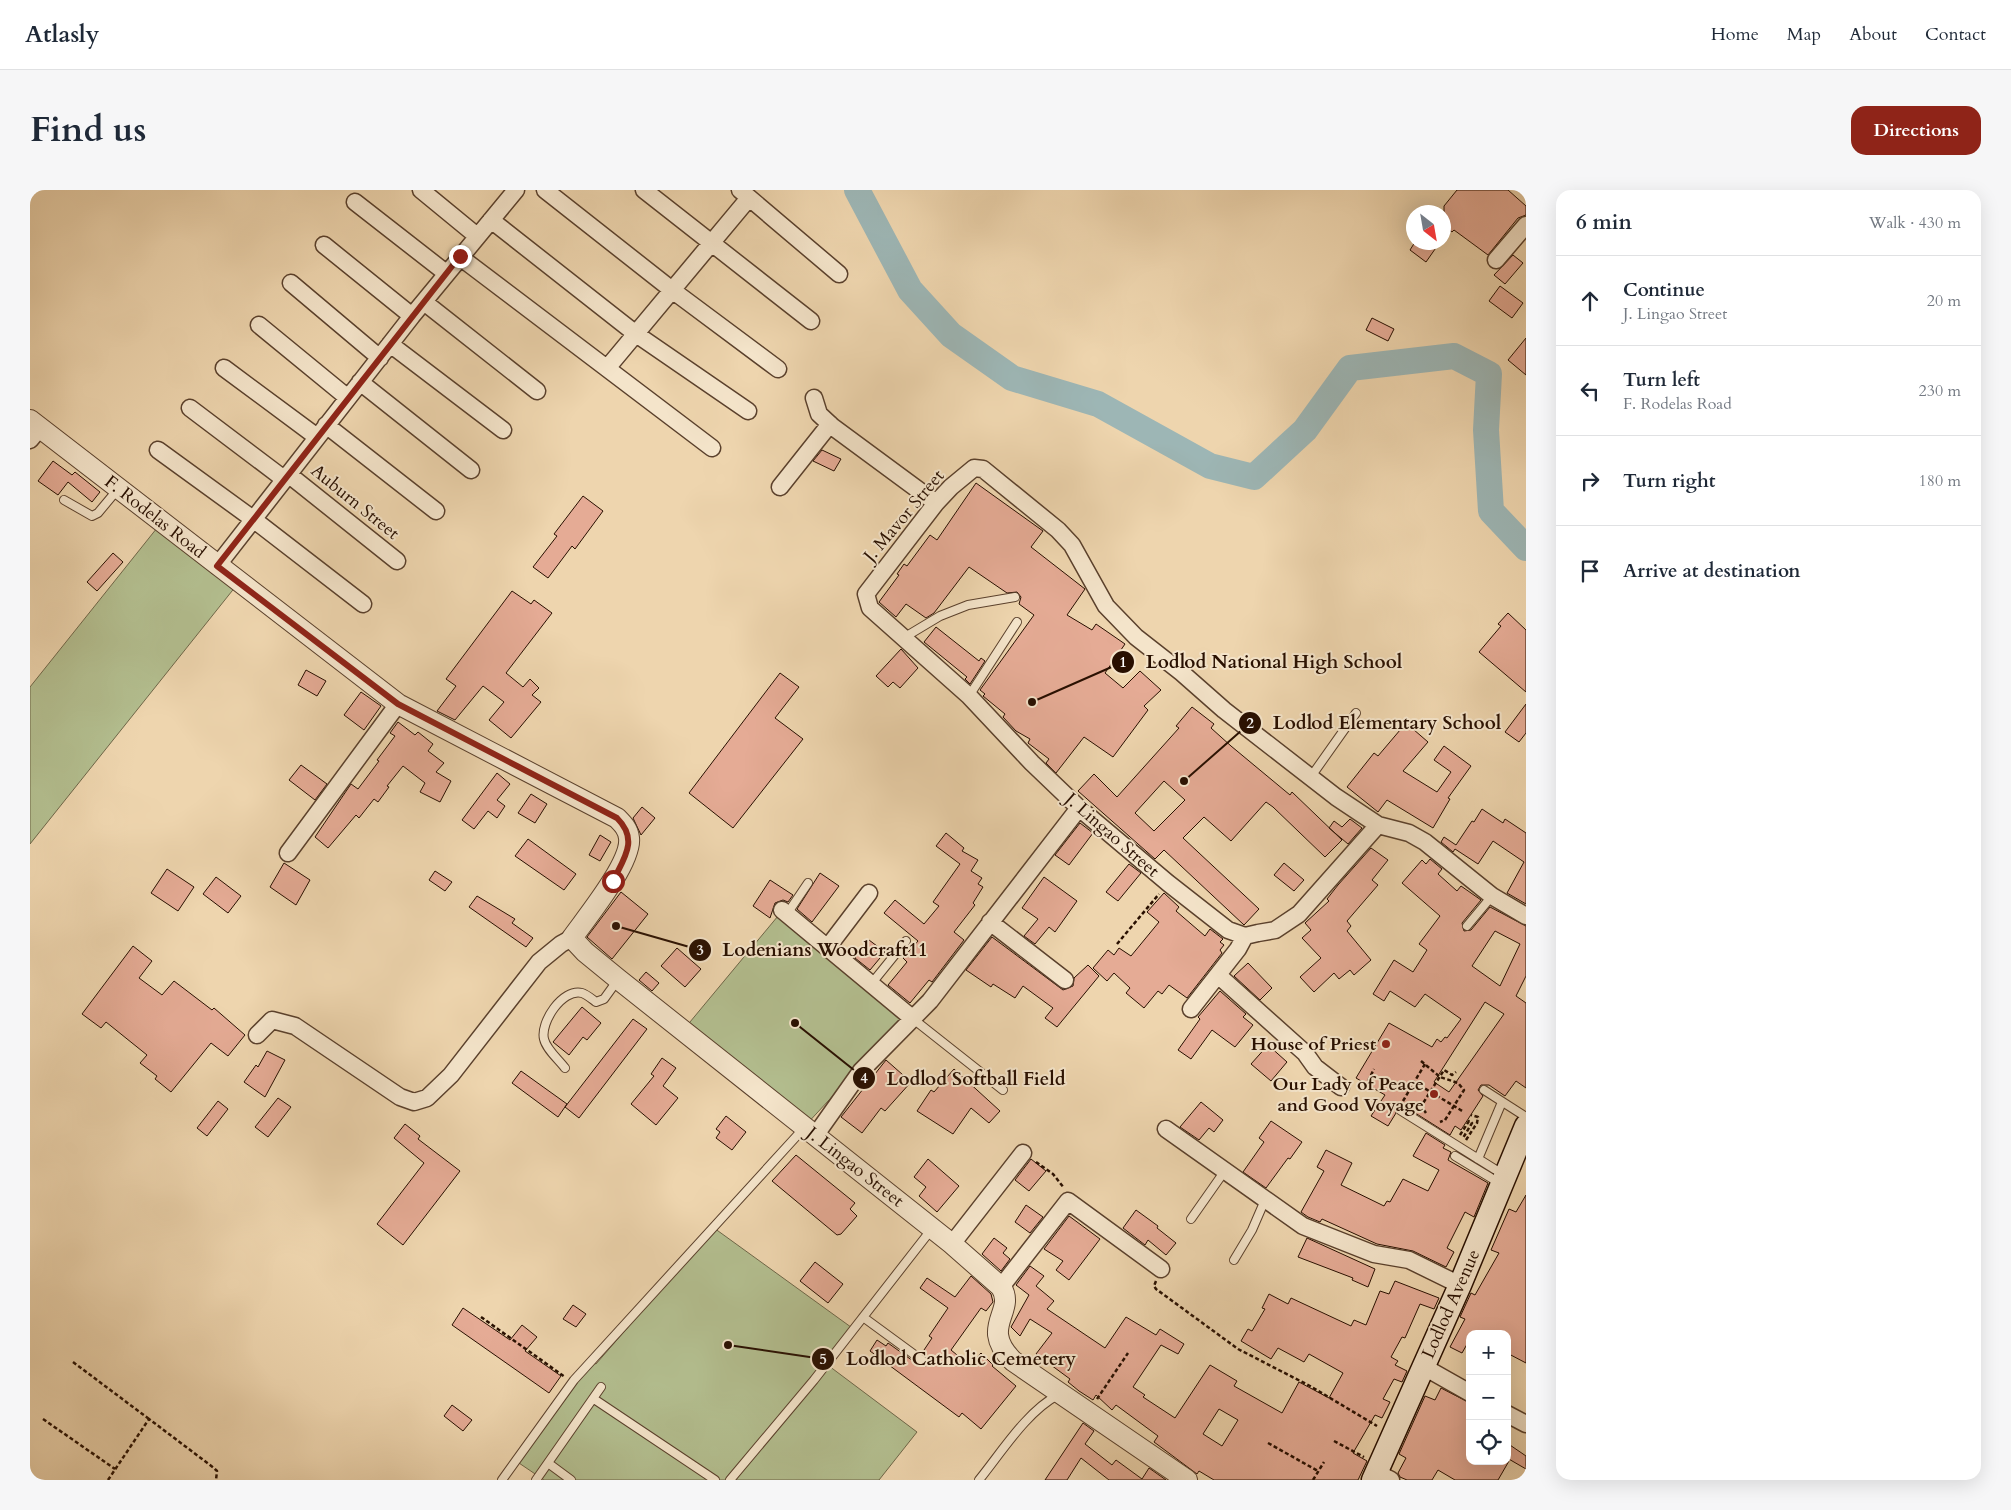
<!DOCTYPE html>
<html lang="en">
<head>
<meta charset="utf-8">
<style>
  :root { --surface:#fff; --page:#f6f6f7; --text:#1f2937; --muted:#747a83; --line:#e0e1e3; --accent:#8f2418 }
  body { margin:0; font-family:Cardo,serif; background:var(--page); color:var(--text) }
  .controls { position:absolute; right:15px; bottom:15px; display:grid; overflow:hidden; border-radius:10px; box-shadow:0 5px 20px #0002 }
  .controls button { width:45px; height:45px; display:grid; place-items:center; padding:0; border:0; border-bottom:1px solid var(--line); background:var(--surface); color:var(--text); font:25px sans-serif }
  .compass { position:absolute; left:1376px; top:15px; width:45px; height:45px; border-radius:50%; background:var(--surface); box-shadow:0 5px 20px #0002; rotate:149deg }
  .stop { position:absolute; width:15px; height:15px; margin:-11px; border:4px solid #8f2418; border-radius:50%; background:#fff }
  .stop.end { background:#8f2418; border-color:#fff; box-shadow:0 1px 5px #0008 }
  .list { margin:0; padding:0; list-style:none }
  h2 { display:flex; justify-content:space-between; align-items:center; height:65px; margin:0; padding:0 20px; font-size:21px }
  h2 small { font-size:16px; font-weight:400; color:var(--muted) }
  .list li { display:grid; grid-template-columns:32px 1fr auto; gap:15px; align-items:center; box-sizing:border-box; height:90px; padding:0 20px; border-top:1px solid var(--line) }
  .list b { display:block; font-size:19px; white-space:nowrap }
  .list p { margin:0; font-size:16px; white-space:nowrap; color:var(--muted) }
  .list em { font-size:16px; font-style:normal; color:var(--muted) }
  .icon { flex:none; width:28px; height:28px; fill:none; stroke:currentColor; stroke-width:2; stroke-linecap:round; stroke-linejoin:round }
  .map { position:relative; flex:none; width:1496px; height:1290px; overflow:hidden; border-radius:15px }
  header { display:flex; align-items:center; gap:30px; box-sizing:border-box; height:70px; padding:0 25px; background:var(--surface); border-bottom:1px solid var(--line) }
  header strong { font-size:24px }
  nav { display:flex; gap:28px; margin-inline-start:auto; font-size:18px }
  .intro { display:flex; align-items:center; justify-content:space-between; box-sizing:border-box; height:120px; padding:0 30px }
  h1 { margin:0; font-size:35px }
  .button { padding:12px 22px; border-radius:15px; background:var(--accent); color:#fff; font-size:18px; font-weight:700 }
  main { display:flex; gap:30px; padding:0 30px }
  aside { flex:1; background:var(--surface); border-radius:15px; box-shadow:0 5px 20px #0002 }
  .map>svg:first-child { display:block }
</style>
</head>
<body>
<header>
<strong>Atlasly</strong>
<nav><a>Home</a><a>Map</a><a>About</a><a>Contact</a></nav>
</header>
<div class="intro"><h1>Find us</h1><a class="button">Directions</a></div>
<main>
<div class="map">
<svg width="1496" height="1290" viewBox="0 0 1496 1290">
  <rect width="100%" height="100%" fill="#eed5ae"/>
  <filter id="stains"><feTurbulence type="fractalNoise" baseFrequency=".004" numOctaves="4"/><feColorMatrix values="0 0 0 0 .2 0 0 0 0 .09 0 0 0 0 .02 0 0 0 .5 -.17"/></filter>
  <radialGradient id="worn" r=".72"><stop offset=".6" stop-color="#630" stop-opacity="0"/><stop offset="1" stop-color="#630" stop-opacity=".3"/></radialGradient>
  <!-- green -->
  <path fill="#b3be8f" stroke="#6e6648" d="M127,338L206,396L0,654V497Z
    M748,726L875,828L774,937L655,838Z
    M684,1038L825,1140L799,1176L887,1242L849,1290H514L486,1271L558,1170L566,1174Z"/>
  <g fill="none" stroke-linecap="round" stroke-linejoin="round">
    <!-- river -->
    <path stroke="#9db6b5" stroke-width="26" d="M827,0L880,100L921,145L982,188L1068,214L1180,276L1224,287L1275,240L1320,178L1424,166L1459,184L1456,240L1461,321L1496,358"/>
  </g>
  <!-- building -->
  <path fill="#e5ab95" stroke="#280f00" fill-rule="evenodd" d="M1427,0H1478L1496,16V25L1488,28L1458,65L1424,40L1422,42L1414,36V16Z
    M1385,52H1410L1396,72L1380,60Z
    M1483,65L1493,73L1475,94L1464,85Z
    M1470,96L1493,113L1482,128L1459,111Z
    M1342,128L1364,139L1358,151L1336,140Z
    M1496,148V185L1478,170Z
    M792,260L811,269L804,281L783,271Z
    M23,271L42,285L45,282L70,302L62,312L38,292L28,305L8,291Z
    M946,293L1013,341L1001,357L1055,399L1037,425L1062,440L1066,434L1095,454L1075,483L1093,498L1110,481L1131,500L1114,516L1118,520L1083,567L1054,547L1026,583L1016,573L1019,569L998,553L1000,549L986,541L973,527L975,524L953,506L955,504L950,500L1004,425L989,414L991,407L987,402L977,403L939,377L904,423L896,428L876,414L866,427L849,412L869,385L867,384L874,374L877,376L900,345L907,350Z
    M553,306L573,321L545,359L542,356L518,388L503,377L527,346L524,344Z
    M83,363L93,372L67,401L57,392Z
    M482,401L501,414L504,410L522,423L476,483L493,497L500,489L509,498L502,505L511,512L481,548L459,530L474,512L453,496L425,530L407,521L426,496L416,489Z
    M1478,423L1496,440V502L1449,462L1471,436L1468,434Z
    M906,437L949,471L951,468L955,471L940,494L935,489L937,487L894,452Z
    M871,459L888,478L870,498L863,492L858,497L846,486Z
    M276,480L296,491L287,506L268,495Z
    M750,483L769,497L745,528L773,549L703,638L659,603Z
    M331,502L351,516L334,540L314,525Z
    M1496,514V543L1489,552L1475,542Z
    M1162,517L1184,534L1181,538L1201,556L1260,605L1262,602L1312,650L1295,667L1243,617L1236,612L1201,651L1174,627L1153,648L1229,719L1214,735L1134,660L1125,669L1048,601L1064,584L1087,607L1149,538L1146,536ZM1134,591L1155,610L1124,641L1105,623Z
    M368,532L385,545L388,542L403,554L398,561L414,573L406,582L421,591L410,612L390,602L395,593L373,576L357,596L359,597L348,612L344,609L329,628L326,625L298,658L285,647L321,594L328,599L349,571L347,570L365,546L360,543Z
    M1376,533L1398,552L1373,581L1407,602L1421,582L1404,570L1414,556L1441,576L1418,608L1420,609L1403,638L1357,610L1348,622L1317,597L1344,563L1348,566Z
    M271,575L297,594L285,610L259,590Z
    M467,583L480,594L467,610L475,616L467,628L458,621L444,639L432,630Z
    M501,604L517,614L505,633L488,623Z
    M612,617L625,628L611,645L603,628Z
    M1452,619L1473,633L1475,629L1496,643V714L1477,703L1494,672L1463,651L1448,674L1425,659L1423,662L1411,652L1414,647L1426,655L1442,631L1444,632Z
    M1320,629L1332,638L1318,654L1299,638L1304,631L1312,637Z
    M1050,633L1063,643L1039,675L1025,665Z
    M916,643L934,658L932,661L948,670L941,681L952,688L948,694L953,697L943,713L945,715L924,742L934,750L902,792L899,790L880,813L858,795L877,772L873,768L888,751L854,723L865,710L894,734L909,716L903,712L930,674L906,656Z
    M570,645L581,652L570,671L559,665Z
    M498,649L546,684L534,700L485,666Z
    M1341,658L1358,670L1342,690L1348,695L1317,731L1321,736L1317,741L1341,770L1324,785L1320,780L1309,789L1304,783L1284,802L1270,787L1291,768L1272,748L1281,740L1275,733L1299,711L1297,709L1308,695Z
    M1400,669L1412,679L1408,684L1427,701L1431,696L1451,710L1432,733L1434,741L1441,740L1460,717L1496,736V786L1486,806L1496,813V898L1486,891L1475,906L1459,895H1451L1448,900L1453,906L1431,940L1425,936L1420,945L1371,914L1365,917L1366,923L1358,936L1341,926L1355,905L1326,888L1359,833L1402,857L1407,849L1411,852L1415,847L1417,848L1431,829L1395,804L1385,817L1360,801L1354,811L1343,804L1364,770L1383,782L1397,760L1389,754L1410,726L1372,693L1392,670L1396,674ZM1465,741L1490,754L1470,796L1442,776ZM1455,812L1474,824L1419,902L1404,892Z
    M254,673L280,690L266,715L240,697Z
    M1254,673L1274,690L1264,701L1244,685Z
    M1099,674L1111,683L1088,711L1076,702Z
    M137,679L164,697L148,721L121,703Z
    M405,681L422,692L415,701L399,690Z
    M790,683L809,696L782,732L767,719Z
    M186,687L211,706L198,723L173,704Z
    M1014,687L1047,711L1025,742L1019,737L1005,754L994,746L1008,729L992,718Z
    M740,690L763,705L758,712L753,710L745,713L740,728L723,716Z
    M591,702L618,724L582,769L557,747Z
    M1134,703L1149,717L1146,721L1175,746L1180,739L1193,749L1190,752L1194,755L1190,760L1192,763L1157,808L1139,795L1132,804L1128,801L1114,818L1096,803L1100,798L1084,783L1077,791L1063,778L1078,760L1084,765L1089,758L1101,766L1129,732L1117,722Z
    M447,706L485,729L482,733L503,748L496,757L439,717Z
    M962,747L1033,800L1043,796L1044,788L1058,775L1069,786L1027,837L1015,828L1023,818L993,796L985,808L963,794L961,797L936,780Z
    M839,750L855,762L840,780L825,768Z
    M103,756L122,771L109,788L132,805L144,791L182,820L184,818L215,845L198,866L181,853L141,902L125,889L127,886L110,873L117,865L76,832L71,838L52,824Z
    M647,758L671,779L655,797L631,776Z
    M1218,773L1242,798L1230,810L1204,786Z
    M616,782L629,793L622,801L609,790Z
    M1190,801L1216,824L1213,827L1223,835L1205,857L1182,840L1161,869L1148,860L1170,829L1168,827Z
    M552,817L571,833L557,850L553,847L539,865L523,852Z
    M603,829L617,839L549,928L535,917Z
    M1238,855L1257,872L1241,891L1221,874Z
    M237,861L255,870L235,907L214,892L226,875L228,877Z
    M632,868L646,878L633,896L648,908L626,935L601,914L624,886L621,884Z
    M856,870L881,892L855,921L851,918L832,943L811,927Z
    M924,879L970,921L959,933L941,918L923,944L887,921L901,900L904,902Z
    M491,881L537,914L528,927L482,893Z
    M248,908L261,917L238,947L225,937Z
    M188,911L198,919L177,946L167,938Z
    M1171,912L1193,930L1184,942L1179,938L1169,950L1150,937Z
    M696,926L716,942L702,960L686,948L690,942L686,939Z
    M1241,931L1272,952L1260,969L1258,968L1236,998L1213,982L1234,952L1229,948Z
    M375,934L390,946L388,949L430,981L373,1055L347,1034L394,973L364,948Z
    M1396,943L1415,955L1413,958L1421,962L1418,970L1458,993L1444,1027L1435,1022L1417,1058L1424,1062L1416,1077L1383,1061L1347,1054L1292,1029L1290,1032L1278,1027L1271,1022L1294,981L1287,977L1296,960L1322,973L1311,995L1354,1016L1357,1011L1360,1012L1373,989L1398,1001L1409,980L1383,966Z
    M766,965L825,1013L820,1019L827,1026L811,1044L807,1045L742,991Z
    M898,969L929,996L907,1022L889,1006L896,997L884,987Z
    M1001,969L1016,981L999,1001L985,990Z
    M1496,1005V1173L1477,1163V1144H1440V1149L1432,1163L1420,1157L1435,1129L1430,1127L1441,1103L1445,1105L1469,1063L1461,1060L1479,1019L1486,1022Z
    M996,1015L1013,1027L1000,1043L985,1032Z
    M1106,1020L1128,1036L1127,1038L1146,1053L1136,1065L1118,1050L1115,1055L1093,1038Z
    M1039,1026L1070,1049L1039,1090L1026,1080L1033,1071L1014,1059Z
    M964,1048L977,1058L973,1063L980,1069L971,1081L952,1064Z
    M1277,1048L1345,1079L1338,1097L1322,1090L1323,1088L1268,1067Z
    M785,1072L813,1094L798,1113L770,1091Z
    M1000,1076L1014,1086L1006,1096L1024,1111L1017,1119L1075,1158L1096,1127L1126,1145L1130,1139L1154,1154L1148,1164L1131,1155L1103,1197L1115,1205L1113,1207L1145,1228L1180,1175L1207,1191L1204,1196L1252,1223L1269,1192L1299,1208L1313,1183L1279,1164L1274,1172L1248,1158L1241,1169L1211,1151L1218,1139L1222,1141L1235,1119L1232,1118L1239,1104L1258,1114L1261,1108L1321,1136L1324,1130L1336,1135L1350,1101L1359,1104L1365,1091L1409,1108L1404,1119L1390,1114L1375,1148L1372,1147L1361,1167L1368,1171L1365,1175L1377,1181L1372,1192L1364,1189L1353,1209L1360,1212L1352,1228L1345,1225L1323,1263L1337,1271L1328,1290H1184L1169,1281L1167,1284L1124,1252L1128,1246L1086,1215L1082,1220L1066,1205L1063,1210L1049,1201L1038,1192L1040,1189L1006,1164L1022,1143L1000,1129L990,1146L981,1137L999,1105L986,1095ZM1189,1219L1208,1230L1192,1256L1173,1244Z
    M941,1086L961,1104L963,1112L956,1121L951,1118L921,1160L939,1175L951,1163L963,1175L962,1176L986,1196L951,1239L932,1223L929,1227L840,1161L847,1150L856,1156L858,1153L890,1176H896L898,1169L892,1163L902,1148L899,1146L918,1118L890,1098L897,1088L925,1107Z
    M543,1115L556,1124L546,1137L533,1129Z
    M433,1118L480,1150L492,1135L507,1147L495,1161L531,1186L519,1203L422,1135Z
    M1411,1198L1440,1213V1271H1479L1468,1290H1425L1408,1280L1402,1290H1377L1370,1287L1368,1283L1376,1268L1369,1264L1395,1206L1405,1210Z
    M422,1215L442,1230L433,1241L414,1226Z
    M1053,1233L1064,1241L1055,1254L1082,1275L1086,1270L1112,1289L1119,1278L1136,1290H1079L1051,1268L1037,1290H1015Z
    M1477,1253L1496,1266V1279L1477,1268Z"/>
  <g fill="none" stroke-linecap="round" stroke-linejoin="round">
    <!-- service casing -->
    <g stroke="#5a402c" stroke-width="10">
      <path id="service" d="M34,310L62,326L68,323L88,299
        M875,447L910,426L938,415L985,407
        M939,506L987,432
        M1280,588L1326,523
        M757,724L778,693
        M1437,736L1462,706
        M842,793L876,751
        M882,828L973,900
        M535,878C529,870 516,859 514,849C510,833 532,798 552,803C556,804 562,809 566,812L574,809L587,791
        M1454,900L1496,927
        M1370,920L1474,985
        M1425,966L1471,994
        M1448,969L1472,912
        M1161,1029L1194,982
        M1204,1070L1222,1040L1235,1010
        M833,1127L893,1171
        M564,1209L685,1290
        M518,1273L541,1290
        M472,1290L544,1190L774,938
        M506,1290L571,1197
        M700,1290L784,1190L901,1040
        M949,1290C971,1263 997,1221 1028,1205"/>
    </g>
    <!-- minor casing -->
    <g stroke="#5a402c" stroke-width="19">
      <path id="minor" d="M391,0L447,46
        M515,0L642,100L748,179
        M614,0L781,131
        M710,0L809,84
        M325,12L416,83
        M461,30L606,144L718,221
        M294,55L382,126
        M430,67L682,258
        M1466,70L1496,35
        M261,93L350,168
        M394,112L507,201
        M229,135L318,208
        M360,154L473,240
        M578,177L719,8
        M194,178L287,247
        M330,192L441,280
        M784,208L789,224L803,237L906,313
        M160,218L254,289
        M296,235L406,321
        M0,250L10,238
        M128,260L223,329L333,414
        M258,284L367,371
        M750,297L800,234
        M187,376L382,126L486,0
        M1348,635L1269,724L1245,740L1228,743L1215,746L1198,740L1138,693L1049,618L1002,573L939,506L840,418L836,404L906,313L921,297L944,278L953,279L1028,340L1042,355L1076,416L1106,447L1152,483L1194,520L1306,607L1348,635L1379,643L1395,652L1462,706L1496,726
        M258,663L368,514
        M752,720L882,828
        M960,732L1035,790
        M798,757L839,703
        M1189,786L1275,863L1285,877L1311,897
        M1161,819L1208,759L1215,746
        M227,845L242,830L265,836L370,907L384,912L397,908L421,885L509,772L531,754L542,748
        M1136,939L1273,1036L1344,1064L1379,1070L1430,1095
        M785,946L831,881L900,811L1049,618
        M922,1054L993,963
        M971,1097L1038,1011L1131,1079
        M1394,1177L1440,1203
        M1477,1224L1496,1234
        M1347,1283L1361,1290"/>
    </g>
    <!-- tertiary casing -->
    <g stroke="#5a402c" stroke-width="22">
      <path id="tertiary" d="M0,230L368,514L587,628C593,634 598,639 599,648C602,672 557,727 542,748L555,762L588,789L922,1054L971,1097C987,1122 948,1136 983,1171L1157,1290"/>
    </g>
    <!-- secondary casing -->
    <g stroke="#280f00" stroke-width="25">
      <path id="secondary" d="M1343,1290L1430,1095L1496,936"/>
    </g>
    <!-- path -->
    <path stroke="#280f00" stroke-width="2.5" stroke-dasharray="4 2.5" stroke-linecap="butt" d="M1087,754L1129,704
      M1391,871L1410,887L1428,893L1434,900L1415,930L1410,932
      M1338,891L1344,879
      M1384,892L1434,922
      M1373,911L1395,874
      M1383,914L1391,916L1396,923
      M1390,918L1414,880L1422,885L1426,882
      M1430,945L1439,931L1442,933L1433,948
      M1436,950L1447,933L1448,927L1441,925
      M1006,972L1023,984L1034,998
      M1126,1091L1124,1096L1126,1099L1208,1159L1280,1196L1347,1236
      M451,1127L535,1187
      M43,1172L119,1229
      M1067,1209L1098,1163
      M13,1229L85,1279
      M1304,1251L1334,1267
      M1238,1253L1288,1281
      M78,1290L119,1229L184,1278L187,1281L186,1290
      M1283,1290L1294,1272"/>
    <!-- service -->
    <use href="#service" stroke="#f4e4ca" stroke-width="8"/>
    <!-- minor -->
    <use href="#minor" stroke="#f4e4ca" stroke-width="16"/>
    <!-- tertiary -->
    <use href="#tertiary" stroke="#f4e4ca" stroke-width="20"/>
    <!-- secondary -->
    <use href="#secondary" stroke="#f4e4ca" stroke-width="22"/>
  </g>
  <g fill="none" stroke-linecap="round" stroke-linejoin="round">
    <!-- route -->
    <path stroke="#8f2418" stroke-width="6" d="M430,66L187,376L368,514L587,628C609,650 594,668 583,691"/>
  </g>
  <!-- markers -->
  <g fill="#8f2418" stroke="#f4e4ca" stroke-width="2">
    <circle cx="1356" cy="854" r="5"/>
    <circle cx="1404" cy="904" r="5"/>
  </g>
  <g text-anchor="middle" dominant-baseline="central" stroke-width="4" stroke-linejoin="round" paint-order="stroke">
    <!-- street labels -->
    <g font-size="18" fill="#280f00" stroke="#f4e4ca">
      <text transform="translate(325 312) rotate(39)">Auburn Street</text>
      <text transform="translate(874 326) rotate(-50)">J. Mavor Street</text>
      <text transform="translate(125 327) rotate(38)">F. Rodelas Road</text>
      <text transform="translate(1082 645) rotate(41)">J. Lingao Street</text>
      <text transform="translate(825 977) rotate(38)">J. Lingao Street</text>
      <text transform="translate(1421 1114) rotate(-66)">Lodlod Avenue</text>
    </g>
    <!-- poi labels -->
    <g font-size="18" font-weight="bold" fill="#280f00" stroke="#f4e4ca" text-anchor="end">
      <text x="1346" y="854">House of Priest</text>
      <text x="1394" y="894">Our Lady of Peace<tspan x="1394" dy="21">and Good Voyage</tspan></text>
    </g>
  </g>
  <!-- callouts -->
  <path fill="none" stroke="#280f00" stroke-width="2" d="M1002 512L1093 472M1154 591L1220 533M586 736L670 760M765 833L834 888M698 1155L793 1169"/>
  <g fill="#280f00" stroke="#f4e4ca" stroke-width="2">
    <circle cx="1002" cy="512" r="5"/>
    <circle cx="1154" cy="591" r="5"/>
    <circle cx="586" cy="736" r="5"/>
    <circle cx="765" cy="833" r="5"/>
    <circle cx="698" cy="1155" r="5"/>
    <circle cx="1093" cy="472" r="12"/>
    <circle cx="1220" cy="533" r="12"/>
    <circle cx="670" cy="760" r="12"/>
    <circle cx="834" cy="888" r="12"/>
    <circle cx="793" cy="1169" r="12"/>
  </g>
  <g font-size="15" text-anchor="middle" font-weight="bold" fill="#fff">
    <text x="1093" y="477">1</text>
    <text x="1220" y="538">2</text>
    <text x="670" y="765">3</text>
    <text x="834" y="893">4</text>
    <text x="793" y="1174">5</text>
  </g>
  <g font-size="19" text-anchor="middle" font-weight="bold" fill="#280f00" stroke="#f4e4ca" stroke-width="4" stroke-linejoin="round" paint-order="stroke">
    <text x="1244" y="478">Lodlod National High School</text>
    <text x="1357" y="539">Lodlod Elementary School</text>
    <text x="795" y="766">Lodenians Woodcraft11</text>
    <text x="946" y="895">Lodlod Softball Field</text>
    <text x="931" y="1175">Lodlod Catholic Cemetery</text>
  </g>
  <rect width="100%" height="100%" filter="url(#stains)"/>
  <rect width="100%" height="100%" fill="url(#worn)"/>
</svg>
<div class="controls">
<button>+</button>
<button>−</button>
<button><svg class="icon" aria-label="locate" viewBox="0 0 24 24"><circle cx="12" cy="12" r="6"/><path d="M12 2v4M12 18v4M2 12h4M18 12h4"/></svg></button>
</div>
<svg class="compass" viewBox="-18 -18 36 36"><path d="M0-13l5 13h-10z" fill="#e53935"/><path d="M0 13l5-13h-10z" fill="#747a83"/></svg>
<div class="stop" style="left:583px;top:691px"></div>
<div class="stop end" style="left:430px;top:66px"></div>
</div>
<aside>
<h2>6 min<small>Walk · 430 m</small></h2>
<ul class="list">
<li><svg class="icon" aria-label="ahead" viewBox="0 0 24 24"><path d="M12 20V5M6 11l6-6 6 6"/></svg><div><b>Continue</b><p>J. Lingao Street</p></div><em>20 m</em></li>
<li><svg class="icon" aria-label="left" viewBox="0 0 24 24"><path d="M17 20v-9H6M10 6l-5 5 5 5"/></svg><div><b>Turn left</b><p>F. Rodelas Road</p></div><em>230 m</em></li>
<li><svg class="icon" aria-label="right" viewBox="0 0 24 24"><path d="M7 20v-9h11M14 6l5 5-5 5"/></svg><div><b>Turn right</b></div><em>180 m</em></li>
<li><svg class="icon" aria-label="arrive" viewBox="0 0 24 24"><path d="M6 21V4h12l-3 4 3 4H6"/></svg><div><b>Arrive at destination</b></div></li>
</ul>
</aside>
</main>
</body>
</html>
